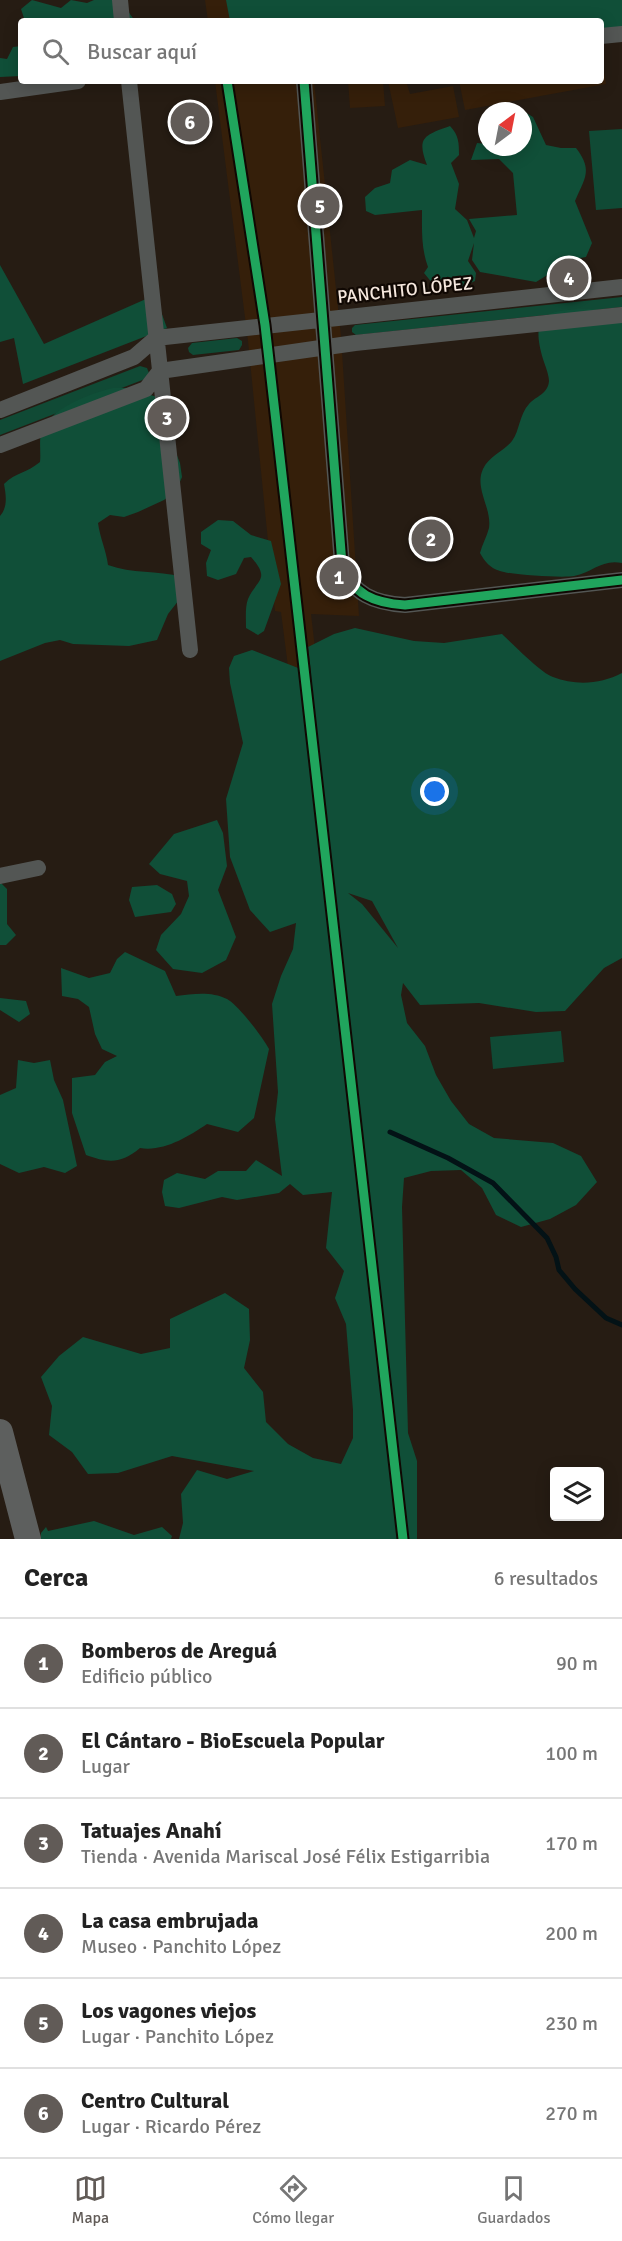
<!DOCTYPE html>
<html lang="es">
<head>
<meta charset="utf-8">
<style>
  :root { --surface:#fff; --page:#f6f6f6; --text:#222; --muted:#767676; --line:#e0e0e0; --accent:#615b57 }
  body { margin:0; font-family:Signika,sans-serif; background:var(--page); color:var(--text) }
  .controls { position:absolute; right:18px; bottom:18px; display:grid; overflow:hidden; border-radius:6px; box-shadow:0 3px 15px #0003 }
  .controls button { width:54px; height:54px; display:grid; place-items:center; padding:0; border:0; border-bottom:2px solid var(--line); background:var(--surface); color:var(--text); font:30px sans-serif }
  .compass { position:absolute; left:478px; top:102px; width:54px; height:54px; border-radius:50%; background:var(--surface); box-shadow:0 3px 15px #0003; rotate:32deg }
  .you { position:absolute; left:435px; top:792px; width:21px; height:21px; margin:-15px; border:4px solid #fff; border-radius:50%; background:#1a73e8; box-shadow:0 0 0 9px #1a73e833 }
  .badge { display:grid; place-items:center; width:39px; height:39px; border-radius:50%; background:var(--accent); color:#fff; font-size:20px; font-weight:700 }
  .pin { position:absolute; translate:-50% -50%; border:3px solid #fff; box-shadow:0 2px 6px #0006 }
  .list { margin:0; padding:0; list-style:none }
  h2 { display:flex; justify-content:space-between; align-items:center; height:78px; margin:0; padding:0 24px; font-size:26px }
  h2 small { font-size:20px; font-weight:400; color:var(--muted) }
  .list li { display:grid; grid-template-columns:39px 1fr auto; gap:18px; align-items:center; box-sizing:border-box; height:90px; padding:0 24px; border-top:2px solid var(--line) }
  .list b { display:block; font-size:22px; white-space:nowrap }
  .list p { margin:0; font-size:20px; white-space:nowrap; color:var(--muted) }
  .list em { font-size:20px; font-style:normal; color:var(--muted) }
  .icon { flex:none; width:33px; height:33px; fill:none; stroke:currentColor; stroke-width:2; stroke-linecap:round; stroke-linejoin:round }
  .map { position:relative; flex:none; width:622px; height:1539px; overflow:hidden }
  .search { position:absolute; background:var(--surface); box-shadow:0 3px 15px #0003; left:18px; right:18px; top:18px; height:66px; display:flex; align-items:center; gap:15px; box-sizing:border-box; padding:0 21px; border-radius:6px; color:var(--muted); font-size:22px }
  .sheet { height:618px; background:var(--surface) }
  nav { display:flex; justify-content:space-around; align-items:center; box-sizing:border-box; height:84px; border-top:2px solid var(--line); background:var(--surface); font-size:16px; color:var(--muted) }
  nav a { display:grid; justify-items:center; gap:3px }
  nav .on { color:var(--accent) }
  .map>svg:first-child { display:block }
</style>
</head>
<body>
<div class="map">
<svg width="622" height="1539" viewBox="0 0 622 1539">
  <rect width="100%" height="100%" fill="#261c13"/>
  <!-- built -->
  <path fill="#351f0a" d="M205,0H266L267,21H208Z
    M601,55L606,84L465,110L459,81H601Z
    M215,81H314L341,336L359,616L311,614L316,657L387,1539L287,659L281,612L275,611L248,341Z
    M348,81H383L385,106L350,108Z
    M388,81H406L410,94L453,86L459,117L398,128Z"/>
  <!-- green -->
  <path fill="#104a35" d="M622,129V208L596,210L589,131Z
    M622,297V307L356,335L352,332V328L355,325Z
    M237,338L242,341V345L239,350L193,355L189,352L188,348L192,343Z
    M140,366L147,368L149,373L145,379L0,435V420Z
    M561,1031L564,1062L493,1069L490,1037Z"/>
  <!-- forest -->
  <path fill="#104f38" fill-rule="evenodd" d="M32,0L61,8L71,0L87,3L94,0H120L135,21H25L21,9Z
    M226,0H622V29L601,31V21H230Z
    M21,46V76L0,77V58L7,59L13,47Z
    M520,109L533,117L546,145L561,148H576C593,170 585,178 575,201L592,243L586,257L557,262L549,274L536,282L480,272L472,260L474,243L468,261L476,273L475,281L462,287L433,284L424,273L428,267C421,248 422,230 422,210L375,215L366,211L365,197L375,188L390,183L392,170L410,160L427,165C416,137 425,135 450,126C459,135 459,144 459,155L451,163L459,184L455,209L467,220L474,238L476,231L469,219L517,215L513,173L499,159L471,160L477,143L487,144V147H523V111H519Z
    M0,265L44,344L155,295L167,328L23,384L14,338L0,342Z
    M589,309L622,311V563C602,559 593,572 574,576C564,578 510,575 500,571C490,568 485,562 480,553C482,545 487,536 489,528C492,508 474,488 483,469C489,456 503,452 512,441C520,430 519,415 529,404C536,396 548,394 549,381C549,375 545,365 543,359C529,312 548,310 589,309Z
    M113,388H128L157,397L177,418L174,448L180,463L182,477L176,491L164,500L138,512L124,517L110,515L98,523C100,538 106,550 108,565C132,574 157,570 182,577L186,591L168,614L157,640L129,646L73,644L60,640L45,643L0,661V516C8,507 6,495 4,484C16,472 27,473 40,462C41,453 39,442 41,434C47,409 91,393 113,388Z
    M218,520L233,521L251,535L271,541L281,584L264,631L258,635L246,628C246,619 245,607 248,599C257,579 271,580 251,557L244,558L236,574L218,580L207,576L206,563L211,550L201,544V532Z
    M355,628L414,641L444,643L502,634C514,645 540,672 553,677C576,686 601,684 622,673V958L604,968L565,1011L536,1012L479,1003L420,1005L403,983L401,995L407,1023L425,1046L436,1075L451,1101L469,1124L494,1138L553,1143L581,1156L597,1182L576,1205L550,1219L521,1227L496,1215L482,1188L461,1170L431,1171L404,1178L402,1207L408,1433L417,1461V1539H179L183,1523L181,1494L197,1470L227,1479L254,1471L172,1456L118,1473L88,1474L72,1452L49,1435L52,1406L41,1377L59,1356L83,1337L141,1354L170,1348V1319L225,1293L249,1309L250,1340L244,1368L263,1392L266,1422L288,1444L313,1458L341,1464L353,1438V1410L346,1324L335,1298L344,1271L326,1248L332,1192L303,1195L290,1184L279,1193L237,1200L222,1197L179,1208L165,1206L162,1192L164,1180L177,1173L205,1179L218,1171H246L256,1160L282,1176L275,1119L278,1092L272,1004L281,976L293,949L296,923L270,932L250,910L230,857L226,799L243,743L230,683L229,668L234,656L252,650L311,673L308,647L334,634ZM348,893L372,901L398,948L362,904Z
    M217,820L223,833L227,866L218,890L236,937L226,960L202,973L173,969L156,950L161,935L181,914L189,896L187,881L160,874L149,864L174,834Z
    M0,882L7,889V924L16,935L6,945H0Z
    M157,885L172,894L176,904L171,912L135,917L129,900L132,887Z
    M125,952L165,971L176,996C193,994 211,991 227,999C238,1005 263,1037 269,1049L254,1118L238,1132L207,1124C188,1137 163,1152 140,1148C121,1164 108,1163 86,1155L72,1113V1078L95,1075L105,1062L117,1056L102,1049L95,1034L89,1007L78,999L62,996L61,968L89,978L110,973L117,959Z
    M0,998L26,1001L30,1014L19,1022L0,1010Z
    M18,1060L34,1063L50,1060L54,1080L63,1100L77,1166L65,1173L44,1167L19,1173L0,1164V1095L16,1088Z
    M94,1521L134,1535L162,1527L172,1536L171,1539H41V1533L46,1527L48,1531Z"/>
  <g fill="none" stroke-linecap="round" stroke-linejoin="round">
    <!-- stream -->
    <path stroke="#031216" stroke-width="5" d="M390,1132L448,1158L493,1183L547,1238L556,1257L559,1270L575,1289L606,1318L622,1325"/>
    <!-- minor -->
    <path stroke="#535654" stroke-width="16" d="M120,0L122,21
      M601,36L622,34
      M129,81L190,650
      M304,81L342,564C352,595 375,603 405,605L622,580
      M0,92L78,81
      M0,410L134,357L156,338L622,287
      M0,445L146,389L160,371L355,343L622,315
      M0,876L38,868"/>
    <!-- primary -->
    <path stroke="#5d5f5e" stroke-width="26" d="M0,1432L28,1539"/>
    <!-- cycleway casing -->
    <g stroke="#100803" stroke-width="13">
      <path id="cycleway" d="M227,81L265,325L403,1539
        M304,81L342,564C352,595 375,603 405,605L622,580"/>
    </g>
    <!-- cycleway -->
    <use href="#cycleway" stroke="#20a55d" stroke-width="9"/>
  </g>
  <g text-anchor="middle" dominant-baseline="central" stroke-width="4.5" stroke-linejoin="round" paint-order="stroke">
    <!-- street labels -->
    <g font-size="18" fill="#f6e8de" stroke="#100803">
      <text transform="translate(405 290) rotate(-6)">PANCHITO LÓPEZ</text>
    </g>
  </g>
</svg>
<div class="controls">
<button><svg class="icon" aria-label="layers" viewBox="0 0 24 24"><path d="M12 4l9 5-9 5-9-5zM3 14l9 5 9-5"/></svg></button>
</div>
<svg class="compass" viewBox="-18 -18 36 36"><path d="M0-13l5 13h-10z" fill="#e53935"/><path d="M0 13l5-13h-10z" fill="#767676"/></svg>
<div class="you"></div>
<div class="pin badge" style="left:339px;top:577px">1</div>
<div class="pin badge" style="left:431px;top:539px">2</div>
<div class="pin badge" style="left:167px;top:418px">3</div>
<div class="pin badge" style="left:569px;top:278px">4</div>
<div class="pin badge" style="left:320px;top:206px">5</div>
<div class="pin badge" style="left:190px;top:122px">6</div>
<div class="search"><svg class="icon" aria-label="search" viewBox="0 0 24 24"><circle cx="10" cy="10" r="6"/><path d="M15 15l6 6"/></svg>Buscar aquí</div>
</div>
<section class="sheet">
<h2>Cerca<small>6 resultados</small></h2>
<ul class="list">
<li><span class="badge">1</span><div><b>Bomberos de Areguá</b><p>Edificio público</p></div><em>90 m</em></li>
<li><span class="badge">2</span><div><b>El Cántaro - BioEscuela Popular</b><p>Lugar</p></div><em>100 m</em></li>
<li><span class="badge">3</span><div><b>Tatuajes Anahí</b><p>Tienda · Avenida Mariscal José Félix Estigarribia</p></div><em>170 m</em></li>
<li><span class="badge">4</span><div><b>La casa embrujada</b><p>Museo · Panchito López</p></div><em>200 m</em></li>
<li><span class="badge">5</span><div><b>Los vagones viejos</b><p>Lugar · Panchito López</p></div><em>230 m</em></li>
<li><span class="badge">6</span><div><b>Centro Cultural</b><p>Lugar · Ricardo Pérez</p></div><em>270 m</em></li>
</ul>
</section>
<nav>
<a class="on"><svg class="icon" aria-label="map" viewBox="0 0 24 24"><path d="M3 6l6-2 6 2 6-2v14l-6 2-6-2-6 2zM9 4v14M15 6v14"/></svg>Mapa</a>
<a><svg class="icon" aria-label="directions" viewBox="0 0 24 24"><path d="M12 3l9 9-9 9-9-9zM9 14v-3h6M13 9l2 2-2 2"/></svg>Cómo llegar</a>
<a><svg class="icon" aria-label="saved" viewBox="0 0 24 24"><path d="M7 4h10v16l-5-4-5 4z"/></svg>Guardados</a>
</nav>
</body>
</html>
